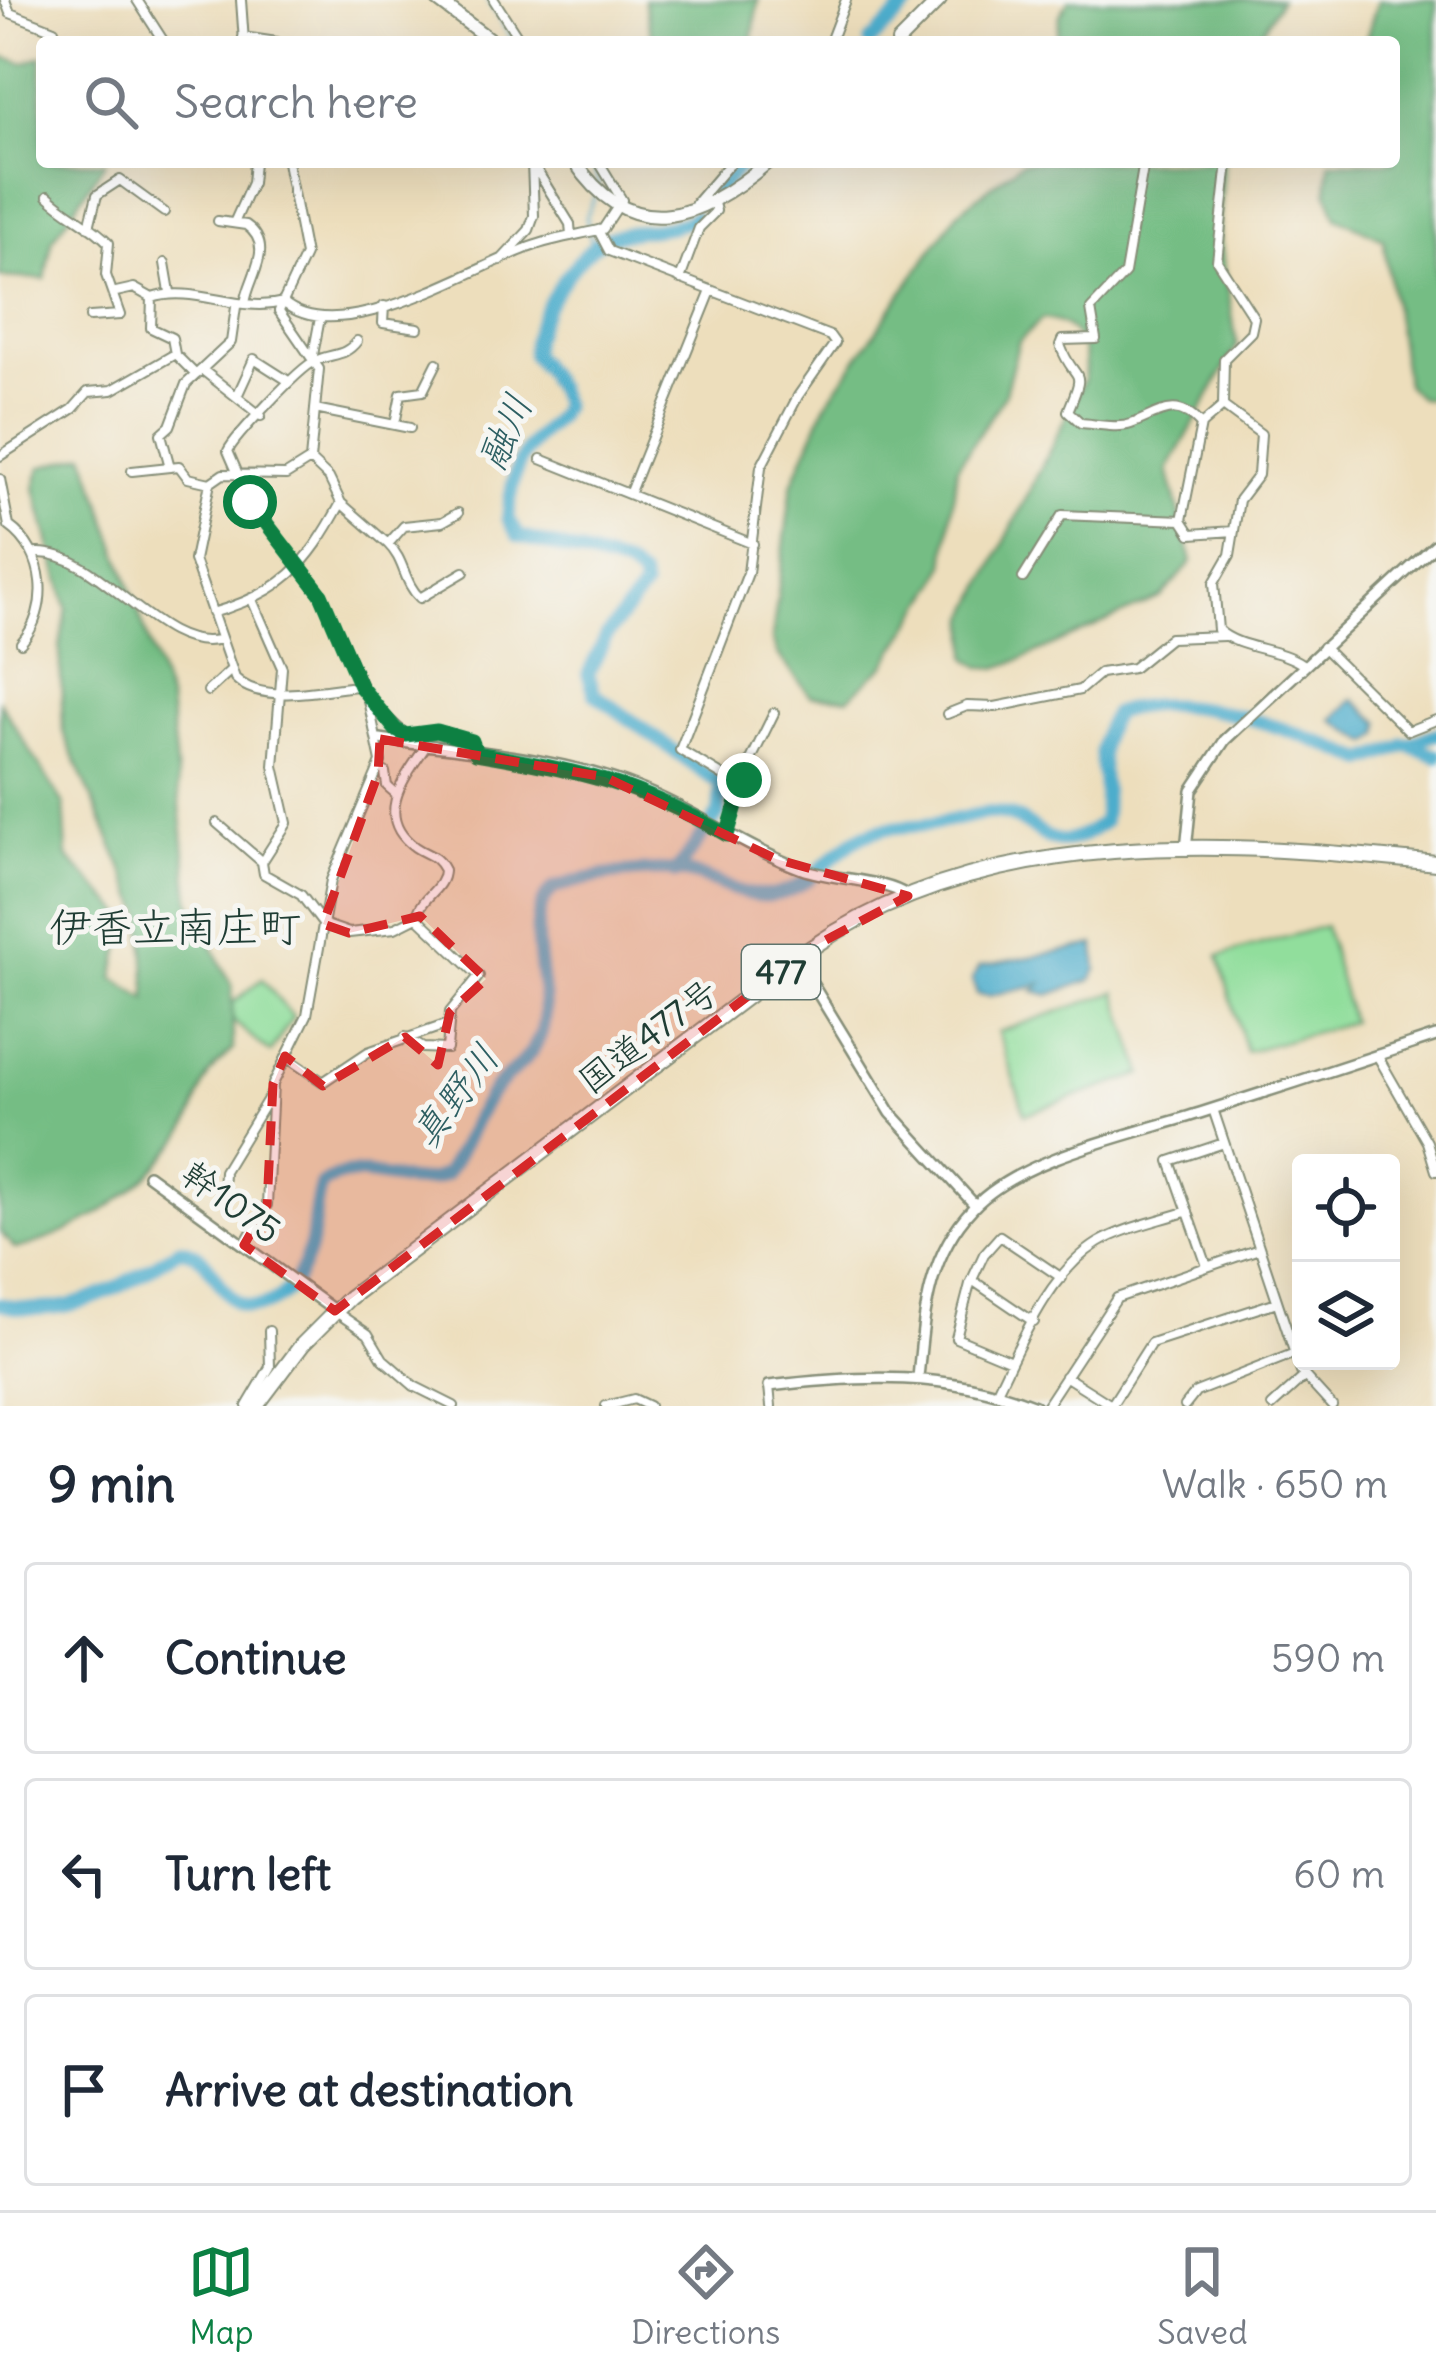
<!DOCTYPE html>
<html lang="en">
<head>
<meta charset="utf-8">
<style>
  :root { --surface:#fff; --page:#f6f6f7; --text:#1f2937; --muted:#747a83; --line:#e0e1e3; --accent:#0b8043 }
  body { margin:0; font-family:Delius,"Klee One",sans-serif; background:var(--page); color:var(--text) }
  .controls { position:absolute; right:36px; bottom:36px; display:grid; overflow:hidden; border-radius:12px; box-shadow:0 12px 48px #0002 }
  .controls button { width:108px; height:108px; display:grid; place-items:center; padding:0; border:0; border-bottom:3px solid var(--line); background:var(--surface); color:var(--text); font:60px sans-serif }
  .stop { position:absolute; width:36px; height:36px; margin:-27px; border:9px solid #0b8043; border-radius:50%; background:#fff }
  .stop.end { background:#0b8043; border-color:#fff; box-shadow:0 3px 12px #0008 }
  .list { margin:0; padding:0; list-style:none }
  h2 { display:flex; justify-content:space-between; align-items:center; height:156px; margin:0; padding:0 48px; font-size:51px }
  h2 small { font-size:39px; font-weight:400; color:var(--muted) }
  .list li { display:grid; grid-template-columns:78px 1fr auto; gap:36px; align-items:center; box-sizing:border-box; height:192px; margin:0 24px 24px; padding:0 24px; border:3px solid var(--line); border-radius:12px }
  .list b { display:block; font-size:45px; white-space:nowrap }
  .list em { font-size:39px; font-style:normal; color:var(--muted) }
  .icon { flex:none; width:66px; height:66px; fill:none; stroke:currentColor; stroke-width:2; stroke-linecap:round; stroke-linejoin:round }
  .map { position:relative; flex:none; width:1436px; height:1406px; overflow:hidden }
  .search { position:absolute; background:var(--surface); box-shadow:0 12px 48px #0002; left:36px; right:36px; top:36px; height:132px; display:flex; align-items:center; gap:30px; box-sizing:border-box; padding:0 42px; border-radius:12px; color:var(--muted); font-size:45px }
  .sheet { height:804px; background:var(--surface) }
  nav { display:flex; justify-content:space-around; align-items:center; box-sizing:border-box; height:168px; border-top:3px solid var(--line); background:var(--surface); font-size:33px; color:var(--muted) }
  nav a { display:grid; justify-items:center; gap:6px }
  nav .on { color:var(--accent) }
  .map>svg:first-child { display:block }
</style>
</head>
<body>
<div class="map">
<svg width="1436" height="1406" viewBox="0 0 1436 1406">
  <rect width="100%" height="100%" fill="#f6f6f2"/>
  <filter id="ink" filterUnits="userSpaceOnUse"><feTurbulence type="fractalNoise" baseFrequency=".00833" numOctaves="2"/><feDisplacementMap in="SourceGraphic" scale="24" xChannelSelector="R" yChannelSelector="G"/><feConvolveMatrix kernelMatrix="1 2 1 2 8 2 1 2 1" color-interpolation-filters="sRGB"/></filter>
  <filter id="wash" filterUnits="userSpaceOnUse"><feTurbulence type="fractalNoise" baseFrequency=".004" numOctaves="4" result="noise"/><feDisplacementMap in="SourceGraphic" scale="48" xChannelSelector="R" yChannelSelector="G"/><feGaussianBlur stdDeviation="2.7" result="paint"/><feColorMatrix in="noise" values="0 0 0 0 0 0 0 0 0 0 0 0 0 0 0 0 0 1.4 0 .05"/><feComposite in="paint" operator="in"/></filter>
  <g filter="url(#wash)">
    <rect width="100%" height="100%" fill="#eddebc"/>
    <!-- green -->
    <path fill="#91de9c" stroke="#588e68" stroke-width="3" d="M1325,926L1351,1022L1246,1052L1219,956Z
      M262,979L293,1017L270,1053L233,1021L232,1004Z
      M1116,992L1143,1074L1025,1114L998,1032Z"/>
    <!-- forest -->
    <path fill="#74bd84" stroke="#4a7d5c" stroke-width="3" d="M644,0H758L752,42H653Z
      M1069,0H1280L1256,42H1056L1060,15Z
      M1378,0H1436V400L1420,398L1406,385L1383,239L1337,217L1327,191L1330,162H1394V42H1365Z
      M0,56L24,63L42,56V162H105L52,241L45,279L0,277Z
      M1022,162H1224L1219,231L1237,346L1168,470L1192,562L1161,597L1022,659L997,668L981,667L968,658V617L1084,380C1089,349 1076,321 1042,319L1019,341L1004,396L957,467L945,565L937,584L885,665L848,698L811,696L778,655L772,639L792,485L826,404L958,212Z
      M85,454L169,702L190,900L232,986L233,1049C226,1057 213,1066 208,1076C198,1095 195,1117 182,1136C142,1192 81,1233 15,1249L0,1232V702L64,805L67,857L127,918L114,978L147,999L143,915L63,732L60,647L67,608L35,488L41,467Z"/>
    <!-- water -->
    <path fill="#4dadcc" stroke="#367580" stroke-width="3" d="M1353,699L1381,723L1380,734L1370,743L1332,720Z
      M1095,945L1097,970L1091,980L1049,995L1034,991L1041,984L989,996L977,994L972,979L980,966Z"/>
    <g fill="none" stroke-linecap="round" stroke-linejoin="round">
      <!-- stream -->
      <path stroke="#4dadcc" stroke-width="3" d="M487,0L514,42
        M592,162L599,187
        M592,248L586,216L595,196"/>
      <!-- river -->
      <path stroke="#4dadcc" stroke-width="14" d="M870,42L914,0
        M717,191L744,162
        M1405,744L1436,756
        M675,873L719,813L721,785L595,694L588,674L607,635L644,588L642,578L626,566L518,536L508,518C510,499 512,477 521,460C549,408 590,425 533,355C528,325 576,254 603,240C630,226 669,234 694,217
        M0,1304C67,1323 126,1286 179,1249C221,1251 217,1319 265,1305C287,1298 298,1279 306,1258C316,1235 313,1208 321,1185C359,1156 405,1195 445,1175C464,1149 472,1118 492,1092C510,1071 538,1055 543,1025C551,985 519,918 554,888C593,875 641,868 682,872C715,876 744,903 779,894C813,886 832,851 862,836C888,824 907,828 933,824C951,822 969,815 988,813C1041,810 1042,871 1103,822C1111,777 1087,754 1115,713C1182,686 1301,733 1365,761L1436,734"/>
    </g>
  </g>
  <g filter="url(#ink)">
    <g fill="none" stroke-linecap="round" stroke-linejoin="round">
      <!-- minor casing -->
      <g stroke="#868e78" stroke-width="12">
        <path id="minor" d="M5,0L10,13L54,30
          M137,0L164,42
          M241,0L244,42
          M494,0L521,42
          M243,37L277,42
          M830,42L846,0
          M287,162L305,255L283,302C339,351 472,268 530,247C554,238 578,235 603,229L622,200L599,162
          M1144,162L1125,273L1091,309L1096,339L1062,340L1060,345C1075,385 1088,364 1068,411L1081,423C1096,424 1118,429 1131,424C1159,414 1176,396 1201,425
          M536,169L570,224L571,236
          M48,196C68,215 91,224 109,243L106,275L120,315L90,317
          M696,203L731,162
          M218,221L246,225C277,247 248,277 245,304
          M234,223L252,183L254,162
          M89,227L97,195L120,180L164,212
          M598,230L609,251L830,336L835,343L798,396L761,467L748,573L680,750L740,786L727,833
          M501,260L529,230L534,216L532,162
          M165,263L170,292
          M680,279L699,228L716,211L714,203
          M116,292L134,288L152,298L151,328L172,338L175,354L196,375
          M152,298C194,284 238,314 283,302L279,311L319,369L310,460L329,478L341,503L388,544
          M384,306L383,323L418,328
          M313,355L320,318
          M205,372L261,416
          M238,394L254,359L287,380
          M1223,406L1261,434L1258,475L1239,500L1230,555L1214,583L1218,630C1240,650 1277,647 1302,664
          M315,409L410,428
          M395,424L401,394L423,391L437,363
          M0,456L73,409L88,392L112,390L175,354
          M541,459L753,544
          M310,460L286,475L223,474L210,483L194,560L235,678C262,706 324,688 360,686
          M170,467L161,434L170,426L186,384L231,342L236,307
          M132,471L179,466L188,478L210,483
          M0,479L9,526C46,552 51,609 21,643
          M630,492L711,291
          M458,513L442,522L404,526L388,544C405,560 403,582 420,598L464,572
          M1182,520L1201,425L1223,406L1224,359L1251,332L1254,318L1217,261L1228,162
          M37,553C101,551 159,657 221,639
          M1023,578L1062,515L1182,520L1191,534L1234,531
          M253,602L282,668L274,766L287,823L262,862L264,874L301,895L323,924L349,933L395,928L417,917
          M212,613C282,593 307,566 341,503
          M1323,647L1408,731L1436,720
          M208,691L232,669
          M369,701L406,735L437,731L472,741L476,753
          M947,714L967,706L995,707L1080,690L1100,673L1133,668L1170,638L1224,636
          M385,772L387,786L395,793
          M739,784L774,713
          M217,823L262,862
          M405,1037L423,1048L447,1049L450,1012L479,976L417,917C420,897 444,890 444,870C436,854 428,856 415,847C373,817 404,778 426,746
          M1377,1055L1427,1142L1436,1171
          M286,1057L323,1082L368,1052L448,1024
          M1213,1109L1301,1372L1332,1406
          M223,1197L224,1171L272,1092
          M244,1245L267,1205L273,1084L307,1015L331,880L381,762L368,700L321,594L250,502L228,451C234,438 299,368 315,361C332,353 345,357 357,341
          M1207,1266L1170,1161L1224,1143
          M972,1280L1034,1322
          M336,1312L368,1334L383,1359L414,1386L454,1406
          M1011,1361L956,1338L970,1284L984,1254L1000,1236L1062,1278
          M1065,1376L1111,1405
          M769,1386L771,1406
          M997,1391C1021,1342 1049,1273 1098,1243C1125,1227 1159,1221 1188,1211
          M247,1406L270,1367L269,1331
          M606,1406L634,1399L649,1406
          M1046,1406L1117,1298L1259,1249
          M1111,1406L1151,1343L1277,1302
          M1185,1406L1196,1392L1295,1353
          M1272,1406L1305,1376"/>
      </g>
      <!-- tertiary casing -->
      <g stroke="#868e78" stroke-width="14">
        <path id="tertiary" d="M380,739C463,751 556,756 635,787C693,809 743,847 802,869C833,880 884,879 908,896
          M1186,850L1192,790L1225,740L1436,544
          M797,959L891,1113L975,1205
          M148,1175L335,1311
          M918,1378C924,1316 927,1256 973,1208C1021,1157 1134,1134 1200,1113C1279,1088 1357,1062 1436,1036
          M769,1386C861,1375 948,1371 1035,1406"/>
      </g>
      <!-- primary casing -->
      <g stroke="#868e78" stroke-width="16">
        <path id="primary" d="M437,0L493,42
          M898,42L940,0
          M575,162C633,248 702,218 768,162"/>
      </g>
      <!-- trunk casing -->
      <g stroke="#868e78" stroke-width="18">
        <path id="trunk" d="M256,1406L302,1345L349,1298L811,948C990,825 1230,841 1436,863"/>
      </g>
      <!-- minor -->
      <use href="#minor" stroke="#fff" stroke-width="8"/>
      <!-- tertiary -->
      <use href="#tertiary" stroke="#fff" stroke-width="9"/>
      <!-- primary -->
      <use href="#primary" stroke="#fff" stroke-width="12"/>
      <!-- trunk -->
      <use href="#trunk" stroke="#fff" stroke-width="14"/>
    </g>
  </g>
  <g fill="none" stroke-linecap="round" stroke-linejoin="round" filter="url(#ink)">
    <!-- route -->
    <path stroke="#0b8043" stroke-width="15" d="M250,502L321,594L360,686L396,730L406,735L437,731L472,741L476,753C577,770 637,783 727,835L744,780"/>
  </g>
  <!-- marked area -->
  <path fill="#d62828" fill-opacity="0.2" stroke="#d62828" stroke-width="9" stroke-dasharray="24 15" stroke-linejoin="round" d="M380,739L605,777L776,859L908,896L811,948L335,1311L244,1245L267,1205L273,1084L285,1056L323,1086L405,1037L438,1065L450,1012L486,979L420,916L349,933L323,924L378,774Z"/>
  <g text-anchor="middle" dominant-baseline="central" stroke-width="10" stroke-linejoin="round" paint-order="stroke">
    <!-- shield labels -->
    <rect fill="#f6f6f2" stroke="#60746d" stroke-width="3" x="742" y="945" width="78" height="54" rx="9"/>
    <g font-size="33" font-weight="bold" fill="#1f3d34">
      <text x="781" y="972">477</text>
    </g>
    <!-- street labels -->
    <g font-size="36" fill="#1f3d34" stroke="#f6f6f2">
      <text transform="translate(648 1036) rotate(-37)">国道477号</text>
      <text transform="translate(231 1202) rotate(36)">幹1075</text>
    </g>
    <!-- water labels -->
    <g font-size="39" font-style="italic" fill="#2d5f62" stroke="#f6f6f2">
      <text transform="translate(505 432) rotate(-66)">融川</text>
      <text transform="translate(455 1096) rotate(-53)">真野川</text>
    </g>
    <!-- quarter labels -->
    <g font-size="42" fill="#1f3d34" stroke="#f6f6f2">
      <text x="175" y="927">伊香立南庄町</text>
    </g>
  </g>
</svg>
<div class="controls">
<button><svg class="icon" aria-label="locate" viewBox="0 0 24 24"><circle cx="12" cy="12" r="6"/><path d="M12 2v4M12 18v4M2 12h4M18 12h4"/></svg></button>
<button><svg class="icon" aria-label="layers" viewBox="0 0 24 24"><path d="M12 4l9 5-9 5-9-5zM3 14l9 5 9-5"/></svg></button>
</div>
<div class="stop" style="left:250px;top:502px"></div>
<div class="stop end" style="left:744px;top:780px"></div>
<div class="search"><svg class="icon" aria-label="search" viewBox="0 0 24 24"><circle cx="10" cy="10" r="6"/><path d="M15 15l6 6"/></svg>Search here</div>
</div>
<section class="sheet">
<h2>9 min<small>Walk · 650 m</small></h2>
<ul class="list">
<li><svg class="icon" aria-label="ahead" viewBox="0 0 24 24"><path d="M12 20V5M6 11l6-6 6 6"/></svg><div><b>Continue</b></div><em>590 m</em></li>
<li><svg class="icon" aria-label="left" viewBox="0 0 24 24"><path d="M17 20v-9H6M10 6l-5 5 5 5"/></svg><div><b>Turn left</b></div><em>60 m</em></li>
<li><svg class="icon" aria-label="arrive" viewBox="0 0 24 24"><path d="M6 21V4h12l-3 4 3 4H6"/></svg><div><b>Arrive at destination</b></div></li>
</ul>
</section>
<nav>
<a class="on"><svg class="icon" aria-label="map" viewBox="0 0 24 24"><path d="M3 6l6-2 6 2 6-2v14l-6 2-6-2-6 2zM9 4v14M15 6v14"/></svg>Map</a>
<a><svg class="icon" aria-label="directions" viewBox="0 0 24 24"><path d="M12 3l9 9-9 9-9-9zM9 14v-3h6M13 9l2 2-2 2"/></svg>Directions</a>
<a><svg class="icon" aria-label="saved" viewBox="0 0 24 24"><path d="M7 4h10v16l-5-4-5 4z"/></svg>Saved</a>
</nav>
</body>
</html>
